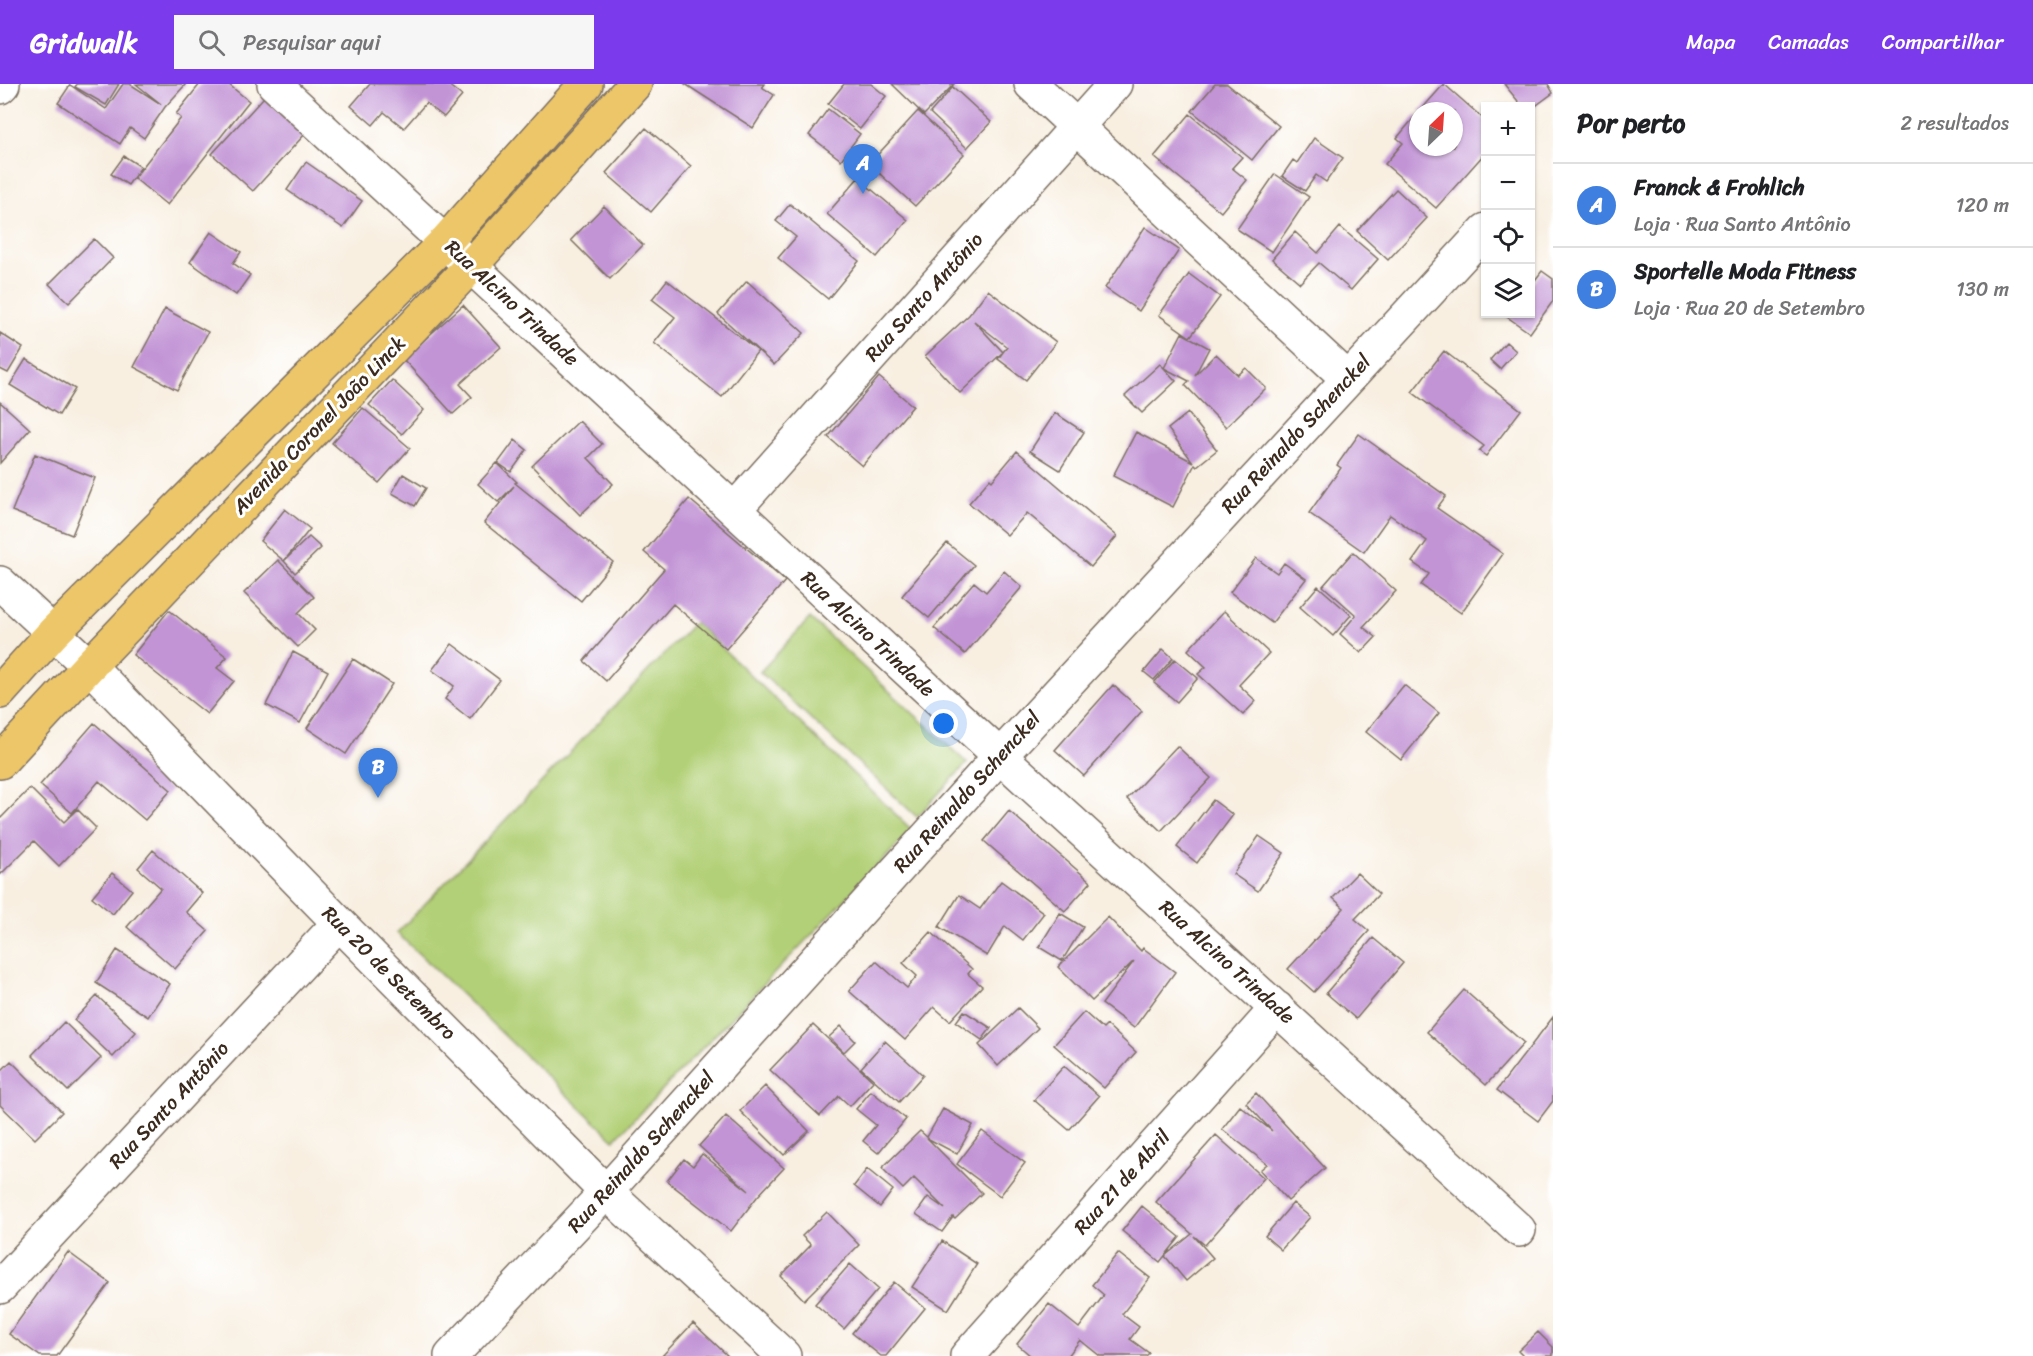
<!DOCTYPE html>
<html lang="pt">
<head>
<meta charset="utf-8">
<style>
  :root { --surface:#fff; --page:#f6f6f6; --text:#202124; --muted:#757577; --line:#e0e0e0; --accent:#7c3aed }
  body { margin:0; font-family:Sriracha,sans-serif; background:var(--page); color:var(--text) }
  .controls { position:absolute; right:18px; top:18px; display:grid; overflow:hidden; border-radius:0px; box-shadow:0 2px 4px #0004 }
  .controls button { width:54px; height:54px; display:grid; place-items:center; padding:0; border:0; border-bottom:2px solid var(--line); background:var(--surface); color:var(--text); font:30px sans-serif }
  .compass { position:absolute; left:1409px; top:18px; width:54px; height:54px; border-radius:50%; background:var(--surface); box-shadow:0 2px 4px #0004; rotate:25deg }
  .you { position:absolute; left:944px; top:640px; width:21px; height:21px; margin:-15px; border:4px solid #fff; border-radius:50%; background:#1a73e8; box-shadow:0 0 0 9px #1a73e833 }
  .badge { display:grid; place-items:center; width:39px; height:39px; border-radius:50%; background:var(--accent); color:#fff; font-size:20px; font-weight:700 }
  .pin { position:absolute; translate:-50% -50px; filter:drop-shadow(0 2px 3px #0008) }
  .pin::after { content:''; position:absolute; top:32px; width:21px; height:18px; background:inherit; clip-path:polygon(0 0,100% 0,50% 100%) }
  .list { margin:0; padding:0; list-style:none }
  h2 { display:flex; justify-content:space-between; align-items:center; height:78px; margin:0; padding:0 24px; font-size:26px }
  h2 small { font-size:20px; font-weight:400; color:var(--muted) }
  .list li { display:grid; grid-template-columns:39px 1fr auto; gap:18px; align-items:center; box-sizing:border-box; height:84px; padding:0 24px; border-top:2px solid var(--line) }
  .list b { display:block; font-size:22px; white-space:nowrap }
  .list p { margin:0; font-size:20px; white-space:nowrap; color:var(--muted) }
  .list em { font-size:20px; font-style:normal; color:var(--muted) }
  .icon { flex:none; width:33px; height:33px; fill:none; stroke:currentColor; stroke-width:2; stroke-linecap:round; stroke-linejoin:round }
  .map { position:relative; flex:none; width:1553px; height:1272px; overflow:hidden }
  header { display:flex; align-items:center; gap:36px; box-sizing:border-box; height:84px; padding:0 30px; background:var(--accent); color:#fff }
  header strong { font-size:28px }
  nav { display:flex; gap:33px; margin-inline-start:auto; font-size:21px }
  .search { width:420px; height:54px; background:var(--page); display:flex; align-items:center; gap:15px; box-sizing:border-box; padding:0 21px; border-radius:0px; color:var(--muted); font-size:22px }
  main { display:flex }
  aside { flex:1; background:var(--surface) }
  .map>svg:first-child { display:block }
</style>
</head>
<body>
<header>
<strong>Gridwalk</strong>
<div class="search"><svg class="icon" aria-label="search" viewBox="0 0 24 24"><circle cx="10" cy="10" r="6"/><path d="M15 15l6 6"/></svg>Pesquisar aqui</div>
<nav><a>Mapa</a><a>Camadas</a><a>Compartilhar</a></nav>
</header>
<main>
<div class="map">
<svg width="1553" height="1272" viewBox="0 0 1553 1272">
  <rect width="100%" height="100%" fill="#fff"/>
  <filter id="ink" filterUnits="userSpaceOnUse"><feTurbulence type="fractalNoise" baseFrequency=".0167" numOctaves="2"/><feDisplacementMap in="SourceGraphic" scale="12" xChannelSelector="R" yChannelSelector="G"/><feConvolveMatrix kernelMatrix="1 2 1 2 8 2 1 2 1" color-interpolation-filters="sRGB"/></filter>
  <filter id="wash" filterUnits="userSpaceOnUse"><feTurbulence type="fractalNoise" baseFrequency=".008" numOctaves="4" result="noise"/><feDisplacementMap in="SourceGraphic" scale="24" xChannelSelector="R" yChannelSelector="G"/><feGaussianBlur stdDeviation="1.35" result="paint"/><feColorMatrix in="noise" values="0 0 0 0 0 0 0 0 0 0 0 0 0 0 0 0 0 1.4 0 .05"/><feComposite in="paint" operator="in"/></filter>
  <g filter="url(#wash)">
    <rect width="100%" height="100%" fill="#f8efe1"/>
    <!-- green -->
    <path fill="#b2d077" stroke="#767d4a" stroke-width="1.5" d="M810,534L967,679L917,733L760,588Z
      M695,538L912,746L614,1056L397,849Z"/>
    <g id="blocks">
      <!-- building -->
      <path fill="#c294d5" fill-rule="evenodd" d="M77,0H119L106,21L75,3Z
        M123,0H130L161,20L136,0H186L165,23L144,54L130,44L120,60L58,19L70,1L106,25Z
        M200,0H228L249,17L167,121L134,94L181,34L176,30Z
        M370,0H447L462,12L444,33L426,19L404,44L384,28L373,41L351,22Z
        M685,0H764L762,3L774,11L753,44Z
        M844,0H871L886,12L860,45L828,20Z
        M892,0H954L924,31Z
        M1215,0H1227L1279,42L1252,76L1192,27Z
        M1444,0L1486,37V68L1436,124L1385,80L1403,59L1397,54L1418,29V63H1454V27H1420Z
        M1504,0H1548L1553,9L1530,26V22H1522Z
        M953,3L991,38L967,64L930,29Z
        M264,13L305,50L253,107L212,70Z
        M828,25L860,50L841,76L809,51Z
        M918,27L964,70L915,122L869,80Z
        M1190,30L1242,73L1232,84L1247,96L1221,128L1154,73Z
        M646,44L691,82L651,128L606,89Z
        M1314,54L1343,74L1326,98L1316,91L1305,107L1282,92L1293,76L1297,79Z
        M124,72L141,83L128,101L111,90Z
        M306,78L362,117L343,144L287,106Z
        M1275,90L1309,113L1272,168L1237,145Z
        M858,94L908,136L877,173L827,130Z
        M1396,105L1427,134L1388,176L1357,147Z
        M790,120L859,177L828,215L778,174L796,153L776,137Z
        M604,122L643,161L610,195L571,156Z
        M1145,143L1179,166L1139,227L1105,204Z
        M1340,143L1378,175L1351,206L1319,179L1300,199L1272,175L1295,148L1318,169Z
        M211,148L241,168L233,179L250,191L236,211L190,178Z
        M94,155L113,174L69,219L49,200Z
        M1542,187L1553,195V217L1530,249L1503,230H1530V199L1532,200Z
        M1189,190L1220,213L1190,253L1159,231Z
        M667,196L758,267L722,313L654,259L675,233L652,215Z
        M747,197L804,249L774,281L718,230Z
        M988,206L1056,258L1026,296L998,275L1003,268L960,309L925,272L969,231ZM974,237L1007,263L1003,268Z
        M463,221L501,263L460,300L472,313L453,330L403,275Z
        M165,225L208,248L177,306L134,283Z
        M0,249L23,264L8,289L0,285Z
        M1182,249L1209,264L1195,291L1216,270L1238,291L1246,284L1266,304L1226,343L1185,301L1189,297L1164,284L1176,297L1142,329L1125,312L1160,280L1164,284Z
        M1506,258L1516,267L1500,285L1490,276Z
        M1444,267L1521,326L1486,372L1479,367L1484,362L1412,308Z
        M26,275L75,305L59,331L10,301Z
        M879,293L913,322L862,382L828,353Z
        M392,296L424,326L402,350L369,321Z
        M0,318L30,345L0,379Z
        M363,324L410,364L379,399L332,359Z
        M1055,329L1084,348L1060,386L1030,367Z
        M1188,329L1217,366L1197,382L1195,380L1173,423L1113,392L1136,348L1193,378L1168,345Z
        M579,337L602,360L588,374L613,400L580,431L532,382Z
        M1359,350L1446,412L1437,424L1503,470L1461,529L1421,501L1429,490L1412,478L1427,457L1390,431L1364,468L1309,429L1341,384L1337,381Z
        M515,356L527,366L511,388L498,379Z
        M1017,367L1117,452L1091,483L1027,429L1007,451L969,419L990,395L992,397Z
        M35,370L95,394L72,451L12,427Z
        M497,379L517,398L515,399L613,478L581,517L484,439L514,402L498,418L478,400Z
        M403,390L426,404L415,422L392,409Z
        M689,415L785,497L726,565L673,520L606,597L584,577L664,485L644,468Z
        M285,425L310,445L284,477L260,457Z
        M309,453L321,464L295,489L284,477Z
        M947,459L974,481L929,534L902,512Z
        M1353,468L1396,507L1363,543L1376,553L1361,569L1340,550L1356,531L1323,502Z
        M1256,474L1277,489L1284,479L1306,495L1272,539L1230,508Z
        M278,476L314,513L298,529L315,546L298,563L244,509Z
        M1004,487L1022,503L965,570L934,544L974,498L986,508Z
        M1318,502L1351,531L1333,552L1300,523Z
        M169,526L227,573L217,584L234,597L207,630L133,571Z
        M1224,527L1269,569L1239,601L1256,617L1243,631L1198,590L1206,583L1188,566Z
        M452,560L500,596L470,635L445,615L454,602L432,586Z
        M1163,565L1173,574L1154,596L1144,588Z
        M293,568L328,587L300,639L266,621Z
        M353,575L392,600L346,670L307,644Z
        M1175,575L1198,594L1177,618L1154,599Z
        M1113,601L1142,627L1084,692L1055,666Z
        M1404,601L1439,629L1401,676L1366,648Z
        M94,639L171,706L145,736L99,697L72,729L40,701Z
        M1177,662L1211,694L1161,747L1127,715Z
        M30,704L64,738L77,725L96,744L59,782L34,757L0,791V735Z
        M1213,716L1233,731L1197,779L1177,763Z
        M1009,727L1091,798L1065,827L984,757Z
        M1259,752L1284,769L1258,807L1233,790Z
        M153,766L202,809L186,828L208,847L175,885L127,843L161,804L138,784Z
        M112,789L132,806L113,830L92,813Z
        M1357,789L1379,810L1355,835L1369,847L1314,908L1288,885L1344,824L1333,814Z
        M1001,797L1044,829L1023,856L1005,842L987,872L939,843L959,811L980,825Z
        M1060,829L1083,843L1062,877L1039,863Z
        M1108,833L1141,867L1143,864L1175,888L1134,944L1102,920L1134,877L1092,917L1058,883Z
        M931,848L972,885L968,890L982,902L950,937L934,923L905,956L849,907L876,877L907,904L917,892L903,879Z
        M1373,854L1403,879L1356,935L1326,909Z
        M117,866L170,900L148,933L96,899Z
        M1464,906L1524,959L1486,1001L1427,948Z
        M97,912L136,948L113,973L74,936Z
        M1018,924L1038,944L998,982L979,961Z
        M964,927L991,944L982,956L956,938Z
        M1084,928L1103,945L1107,941L1136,968L1104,1004L1054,961Z
        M1553,933V1017L1538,1037L1497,1006Z
        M64,938L101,974L68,1007L32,971Z
        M813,941L873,997L850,1022L839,1012L820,1032L770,986Z
        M841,942L855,957L844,968L829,953Z
        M885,957L923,991L899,1018L861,984Z
        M11,977L62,1028L35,1055L0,1021V988Z
        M1064,982L1099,1012L1069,1046L1034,1016Z
        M765,1002L809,1047L784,1071L740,1027Z
        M871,1007L906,1035L878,1069L863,1057L876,1041L856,1025Z
        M1256,1009L1325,1084L1288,1117L1260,1086L1267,1080L1222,1045L1240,1022L1272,1047L1246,1019Z
        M943,1025L973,1041L957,1070L927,1054L982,1109L955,1135L953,1133L942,1148L916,1130L928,1113L945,1125L914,1094L903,1105L882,1084L920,1047L927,1053Z
        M726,1032L784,1084L757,1113L731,1147L667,1097L684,1075L693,1082L702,1070L749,1107L699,1062Z
        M982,1047L1025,1079L1000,1112L957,1080Z
        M1216,1051L1264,1094L1205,1161L1194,1152L1213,1174L1186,1197L1165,1172L1192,1150L1156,1118Z
        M867,1085L893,1106L880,1123L854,1102Z
        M1293,1119L1310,1133L1281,1166L1265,1152Z
        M1142,1122L1180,1153L1160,1178L1122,1147Z
        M827,1128L859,1161L804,1216L781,1192L811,1161L802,1152Z
        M942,1157L977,1180L948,1226L912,1203Z
        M68,1168L110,1199L57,1272H40L9,1250Z
        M1118,1169L1150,1194L1122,1230L1139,1243L1130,1255L1149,1269L1146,1272H1100L1080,1256L1068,1272H1031L1017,1260L1049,1220L1079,1244L1104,1211L1092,1201Z
        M850,1180L878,1205L844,1245L815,1220Z
        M894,1198L925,1224L886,1272H881L852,1249Z
        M693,1239L728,1272H662Z
        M1538,1248L1553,1263V1272H1523L1518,1267Z"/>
    </g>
  </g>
  <g filter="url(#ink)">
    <use href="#blocks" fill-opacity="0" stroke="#7d6f62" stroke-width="1.5"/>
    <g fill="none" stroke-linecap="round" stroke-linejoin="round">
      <!-- minor casing -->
      <g stroke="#7d6f62" stroke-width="36">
        <path id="minor" d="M274,0L1000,672L1519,1146
          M1031,0L1347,294
          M0,3L3,0
          M734,426L1115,0
          M0,499L89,582L339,839L606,1108L784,1272
          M0,1203L339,839
          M451,1272L606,1108L1000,672L1486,146
          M967,1272L1277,924"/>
      </g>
      <!-- major casing -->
      <g stroke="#7d6f62" stroke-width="36">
        <path id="major" d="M0,608L53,549L446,157L586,0
          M0,678L89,582L471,182L635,0"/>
      </g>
      <!-- minor -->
      <use href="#minor" stroke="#fff" stroke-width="33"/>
      <!-- major -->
      <use href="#major" stroke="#ecc669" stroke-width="33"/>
    </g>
  </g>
  <g text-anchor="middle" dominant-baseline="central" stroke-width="6" stroke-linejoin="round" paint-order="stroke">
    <!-- street labels -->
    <g font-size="20" fill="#3b2a1e" stroke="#fff">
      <text transform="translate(924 213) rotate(-48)">Rua Santo Antônio</text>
      <text transform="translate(512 219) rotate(43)">Rua Alcino Trindade</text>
      <text transform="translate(319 341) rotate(-46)">Avenida Coronel João Linck</text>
      <text transform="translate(1296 350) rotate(-47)">Rua Reinaldo Schenckel</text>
      <text transform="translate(868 550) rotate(43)">Rua Alcino Trindade</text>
      <text transform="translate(967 708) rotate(-48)">Rua Reinaldo Schenckel</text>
      <text transform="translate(1227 878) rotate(42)">Rua Alcino Trindade</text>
      <text transform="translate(389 889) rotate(45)">Rua 20 de Setembro</text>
      <text transform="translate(169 1021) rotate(-47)">Rua Santo Antônio</text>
      <text transform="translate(641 1068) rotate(-48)">Rua Reinaldo Schenckel</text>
      <text transform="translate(1122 1098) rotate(-48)">Rua 21 de Abril</text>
    </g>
  </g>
</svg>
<div class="controls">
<button>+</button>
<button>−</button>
<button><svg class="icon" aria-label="locate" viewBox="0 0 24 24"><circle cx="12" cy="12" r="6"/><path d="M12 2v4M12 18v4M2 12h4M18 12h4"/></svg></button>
<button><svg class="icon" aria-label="layers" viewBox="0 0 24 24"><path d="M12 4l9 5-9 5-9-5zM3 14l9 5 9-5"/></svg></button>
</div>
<svg class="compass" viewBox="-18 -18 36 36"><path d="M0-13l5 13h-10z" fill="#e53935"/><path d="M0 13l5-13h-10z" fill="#757577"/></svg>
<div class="you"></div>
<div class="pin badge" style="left:863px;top:110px;background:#3f7fe0">A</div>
<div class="pin badge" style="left:378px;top:714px;background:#3f7fe0">B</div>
</div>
<aside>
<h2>Por perto<small>2 resultados</small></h2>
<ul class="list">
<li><span class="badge" style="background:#3f7fe0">A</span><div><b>Franck &amp; Frohlich</b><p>Loja · Rua Santo Antônio</p></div><em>120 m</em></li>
<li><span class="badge" style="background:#3f7fe0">B</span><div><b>Sportelle Moda Fitness</b><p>Loja · Rua 20 de Setembro</p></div><em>130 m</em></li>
</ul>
</aside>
</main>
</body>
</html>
